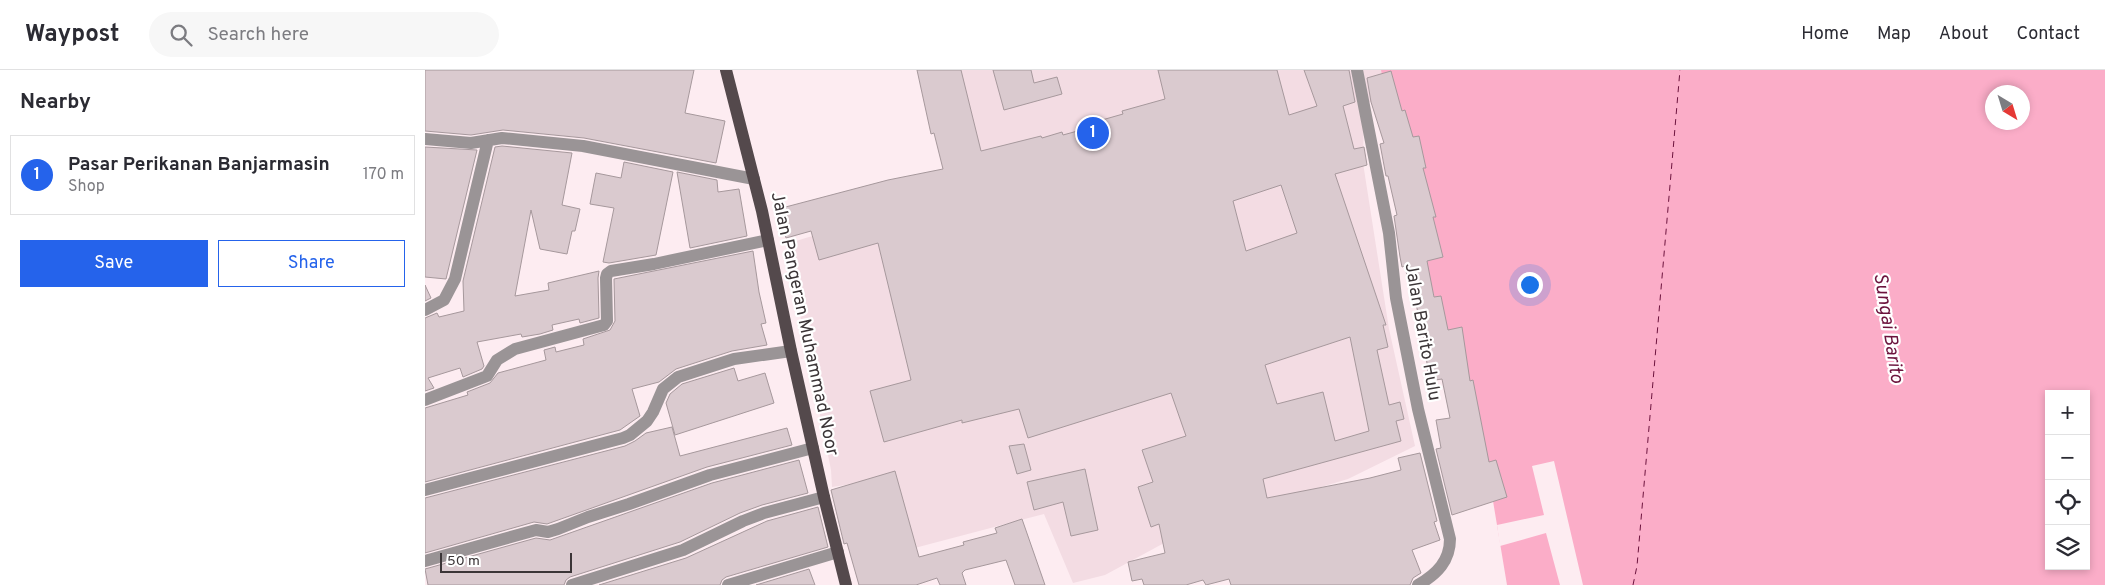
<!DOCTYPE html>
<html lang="en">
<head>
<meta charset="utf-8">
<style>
  :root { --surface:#fff; --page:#f7f7f7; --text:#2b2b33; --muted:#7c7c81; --line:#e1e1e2; --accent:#2563eb }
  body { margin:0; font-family:Overpass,sans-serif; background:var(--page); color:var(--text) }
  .controls { position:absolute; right:15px; bottom:15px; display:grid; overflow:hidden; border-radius:0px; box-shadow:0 2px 8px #0003 }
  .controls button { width:45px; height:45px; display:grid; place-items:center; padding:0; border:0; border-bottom:1px solid var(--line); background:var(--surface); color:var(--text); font:25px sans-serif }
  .compass { position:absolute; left:1560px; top:15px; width:45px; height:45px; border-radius:50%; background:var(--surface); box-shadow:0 2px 8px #0003; rotate:142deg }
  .scale { position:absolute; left:15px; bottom:12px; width:132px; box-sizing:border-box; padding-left:5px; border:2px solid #3b3537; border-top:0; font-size:14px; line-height:18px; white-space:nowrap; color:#3b3537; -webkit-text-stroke:4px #fff; paint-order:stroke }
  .you { position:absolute; left:1104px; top:214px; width:18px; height:18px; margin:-12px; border:4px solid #fff; border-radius:50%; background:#1a73e8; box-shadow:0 0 0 8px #1a73e833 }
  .badge { display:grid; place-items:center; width:32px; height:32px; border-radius:50%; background:var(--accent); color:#fff; font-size:16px; font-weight:700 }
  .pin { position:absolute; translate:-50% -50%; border:2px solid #fff; box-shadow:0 1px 5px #0006 }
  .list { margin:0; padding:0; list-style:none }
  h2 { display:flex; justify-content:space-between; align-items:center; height:65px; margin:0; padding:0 20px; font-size:21px }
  h2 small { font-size:16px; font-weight:400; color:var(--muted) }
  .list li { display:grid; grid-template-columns:32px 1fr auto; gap:15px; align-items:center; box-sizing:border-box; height:80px; margin:0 10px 10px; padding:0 10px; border:1px solid var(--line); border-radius:0px }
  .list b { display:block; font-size:19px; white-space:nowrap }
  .list p { margin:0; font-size:16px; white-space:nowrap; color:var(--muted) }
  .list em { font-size:16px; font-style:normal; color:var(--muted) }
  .actions { display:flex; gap:10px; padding:15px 20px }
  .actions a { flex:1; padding:11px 0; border:1px solid var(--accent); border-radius:0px; text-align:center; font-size:18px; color:var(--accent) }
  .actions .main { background:var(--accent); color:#fff }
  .icon { flex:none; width:28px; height:28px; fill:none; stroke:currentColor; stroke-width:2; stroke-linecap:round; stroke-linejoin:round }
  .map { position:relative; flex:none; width:1680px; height:515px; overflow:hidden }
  header { display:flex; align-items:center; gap:30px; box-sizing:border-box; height:70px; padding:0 25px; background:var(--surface); border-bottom:1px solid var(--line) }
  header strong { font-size:24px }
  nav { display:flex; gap:28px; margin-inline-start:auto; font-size:18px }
  .search { width:350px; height:45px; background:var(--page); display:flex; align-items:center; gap:12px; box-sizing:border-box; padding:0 18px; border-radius:28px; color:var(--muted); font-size:19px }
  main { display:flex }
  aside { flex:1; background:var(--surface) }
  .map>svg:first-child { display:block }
</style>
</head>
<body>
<header>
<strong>Waypost</strong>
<div class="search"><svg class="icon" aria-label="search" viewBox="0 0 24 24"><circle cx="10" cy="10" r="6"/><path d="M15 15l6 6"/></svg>Search here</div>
<nav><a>Home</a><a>Map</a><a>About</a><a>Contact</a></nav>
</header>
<main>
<aside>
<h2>Nearby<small></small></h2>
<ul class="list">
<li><span class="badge">1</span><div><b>Pasar Perikanan Banjarmasin</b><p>Shop</p></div><em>170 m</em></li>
</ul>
<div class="actions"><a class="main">Save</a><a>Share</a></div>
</aside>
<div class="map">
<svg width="1680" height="515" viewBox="0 0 1680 515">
  <rect width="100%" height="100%" fill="#fdecf1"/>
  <!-- built -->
  <path fill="#f3dce3" d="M514,0H969L974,23L939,34L938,93L964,259L990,376L923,409L778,452L680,505L648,513L619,444L448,489L427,414L407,417L406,400L361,174L453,146L555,127Z"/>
  <!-- water -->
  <path fill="#fbadc8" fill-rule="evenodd" d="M956,0H1680V515H1082L1063,401L999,193ZM1568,22H1598V52H1568ZM1624,324H1661V496H1624Z"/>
  <!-- pier -->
  <path fill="#fdecf1" d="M1129,391L1158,515H1135L1121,463L1075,476L1072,455L1119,445L1107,396Z"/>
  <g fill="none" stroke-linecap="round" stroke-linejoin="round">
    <!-- ferry -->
    <path stroke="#6c133d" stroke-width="1" stroke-dasharray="6 5" stroke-linecap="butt" d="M1208,515L1212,496L1255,0"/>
  </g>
  <!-- building -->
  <path fill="#dacacf" stroke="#a6989c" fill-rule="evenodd" d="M0,0H269L260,43L300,51L291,93L159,68L78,60L46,65L0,61Z
    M492,0H536L556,81L616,66L617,68L637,62L638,65L678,54L677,50L698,44L697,41L740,29L733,0H852L864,45L892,36L879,0H924L930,32L918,36L929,79L939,77L942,95L910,104L961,255H958L963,277L952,280L964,335L975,332L979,349L971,351L976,371L838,409L842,428L945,408L976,400L973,388L995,383L1012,451L1009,452L1015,470L987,480L996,503L988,508L985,515H806L804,509L781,515L778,510L761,515H719L717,509L707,511L703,492L740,483L734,454L726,457L713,417L728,412L717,380L761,366L746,323L603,368L594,339L537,353V350L459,372L445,321L486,310L453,173L394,190L386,161L361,168L353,139L463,110L518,99L509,63L506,64ZM856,115L872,163L821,181L808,131ZM925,267L944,361L910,371L898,322L852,334L840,295Z
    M568,0H606L609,13L632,7L637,24L579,40Z
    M966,1L977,41L980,40L988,67L994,66L1001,98H998L1011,147H1008L1018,187L1002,191L1009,227L1016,226L1023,260L1037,257L1045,311L1048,310L1064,392L1071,390L1082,427L1027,445L1011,379L1016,378L1011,350L1025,348L1017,309L1004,311L998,259H996L990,228L987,229L980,196L977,197L975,187L969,146L972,145L963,106H961L955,74L959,73L946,32L942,8Z
    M77,76L147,83L137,135L155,139L150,161H147L142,184L115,179L106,140L90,226L124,220L123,213L174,201L173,208L174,248L155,253L154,249L127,255L128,260L115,264L97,267L96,264L52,272L59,296L57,299L38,307L35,298L3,308L9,318L0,321V248L12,243L14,247L39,241L38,211L70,77Z
    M0,77L52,80L21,209L0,207Z
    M199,92L248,102L231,185L184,193L178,192L189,138L165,134L171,103L196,108Z
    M252,102L292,110L293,122L314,119L322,166L265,178Z
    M328,181L334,222L341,253L336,254L342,275L307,281L251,299L234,312L207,319L215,346L195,360L0,412V338L43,325L42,322L65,313L73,303L121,290L119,280L130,277L131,282L159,275L158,269L185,260L190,251L189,209Z
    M0,215L6,228L0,231Z
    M309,298L313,311L340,303L349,333L250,365L241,333L245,324L257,314Z
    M247,357L255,386L362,358L367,375L282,397L122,454L109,452L0,483V428L200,376L210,371L221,363Z
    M599,374L606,400L592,404L584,376Z
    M374,390L383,423L337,435L315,443L255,472L145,507L141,510L139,515H3L0,499L111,468L125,470L287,413Z
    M660,399L673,460L646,466L638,432L609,440L602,412Z
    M470,401L494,487L539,475L538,472L572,463L570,458L597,449L620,515H590L581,490L540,500L537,503L541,515H515L512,508L491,515H434L422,473L419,474L406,420Z
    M393,437L403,477L301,507L297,510L295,515H174L261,488L342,451Z
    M384,499L390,515H331Z"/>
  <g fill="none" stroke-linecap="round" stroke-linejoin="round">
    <!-- minor -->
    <path stroke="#9a9496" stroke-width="12" d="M932,0L964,163L971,228L993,339L1025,469C1025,491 1012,504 993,515
      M0,69L46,73L77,68L158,76L329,109
      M0,240L19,230L30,209L63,70
      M0,330L62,306L72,290L90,279L179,255L182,251L181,208L182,204L186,201L229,194L343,170
      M0,420L198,368L205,365L222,351L228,342L238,319L253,307L309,289L366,281
      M0,491L111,460L123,462L133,459L163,447L204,434L285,405L388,378
      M147,515L258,480L318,451L339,443L399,427
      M303,515L413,482"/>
    <!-- major -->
    <path stroke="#54494c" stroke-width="12" d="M301,0L337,141L366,281L399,427L421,515"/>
  </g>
  <g text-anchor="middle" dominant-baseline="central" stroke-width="4.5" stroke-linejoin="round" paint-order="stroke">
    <!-- street labels -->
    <g font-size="18" fill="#3b3537" stroke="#fff">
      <text transform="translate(379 254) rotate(78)">Jalan Pangeran Muhammad Noor</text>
      <text transform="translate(997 262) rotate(80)">Jalan Barito Hulu</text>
    </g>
    <!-- water labels -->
    <g font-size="19" font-style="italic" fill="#6c133d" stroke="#fff">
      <text transform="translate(1463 258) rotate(81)">Sungai Barito</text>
    </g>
  </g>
</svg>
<div class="controls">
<button>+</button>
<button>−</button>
<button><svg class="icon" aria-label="locate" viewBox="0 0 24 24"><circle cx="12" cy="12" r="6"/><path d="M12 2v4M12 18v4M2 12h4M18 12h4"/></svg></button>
<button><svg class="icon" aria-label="layers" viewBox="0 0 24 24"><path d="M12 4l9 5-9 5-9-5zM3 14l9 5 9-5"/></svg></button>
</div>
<svg class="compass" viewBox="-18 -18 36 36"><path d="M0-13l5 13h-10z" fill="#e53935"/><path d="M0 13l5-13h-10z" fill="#7c7c81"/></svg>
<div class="scale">50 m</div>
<div class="you"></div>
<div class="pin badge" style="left:668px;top:63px">1</div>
</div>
</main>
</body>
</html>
